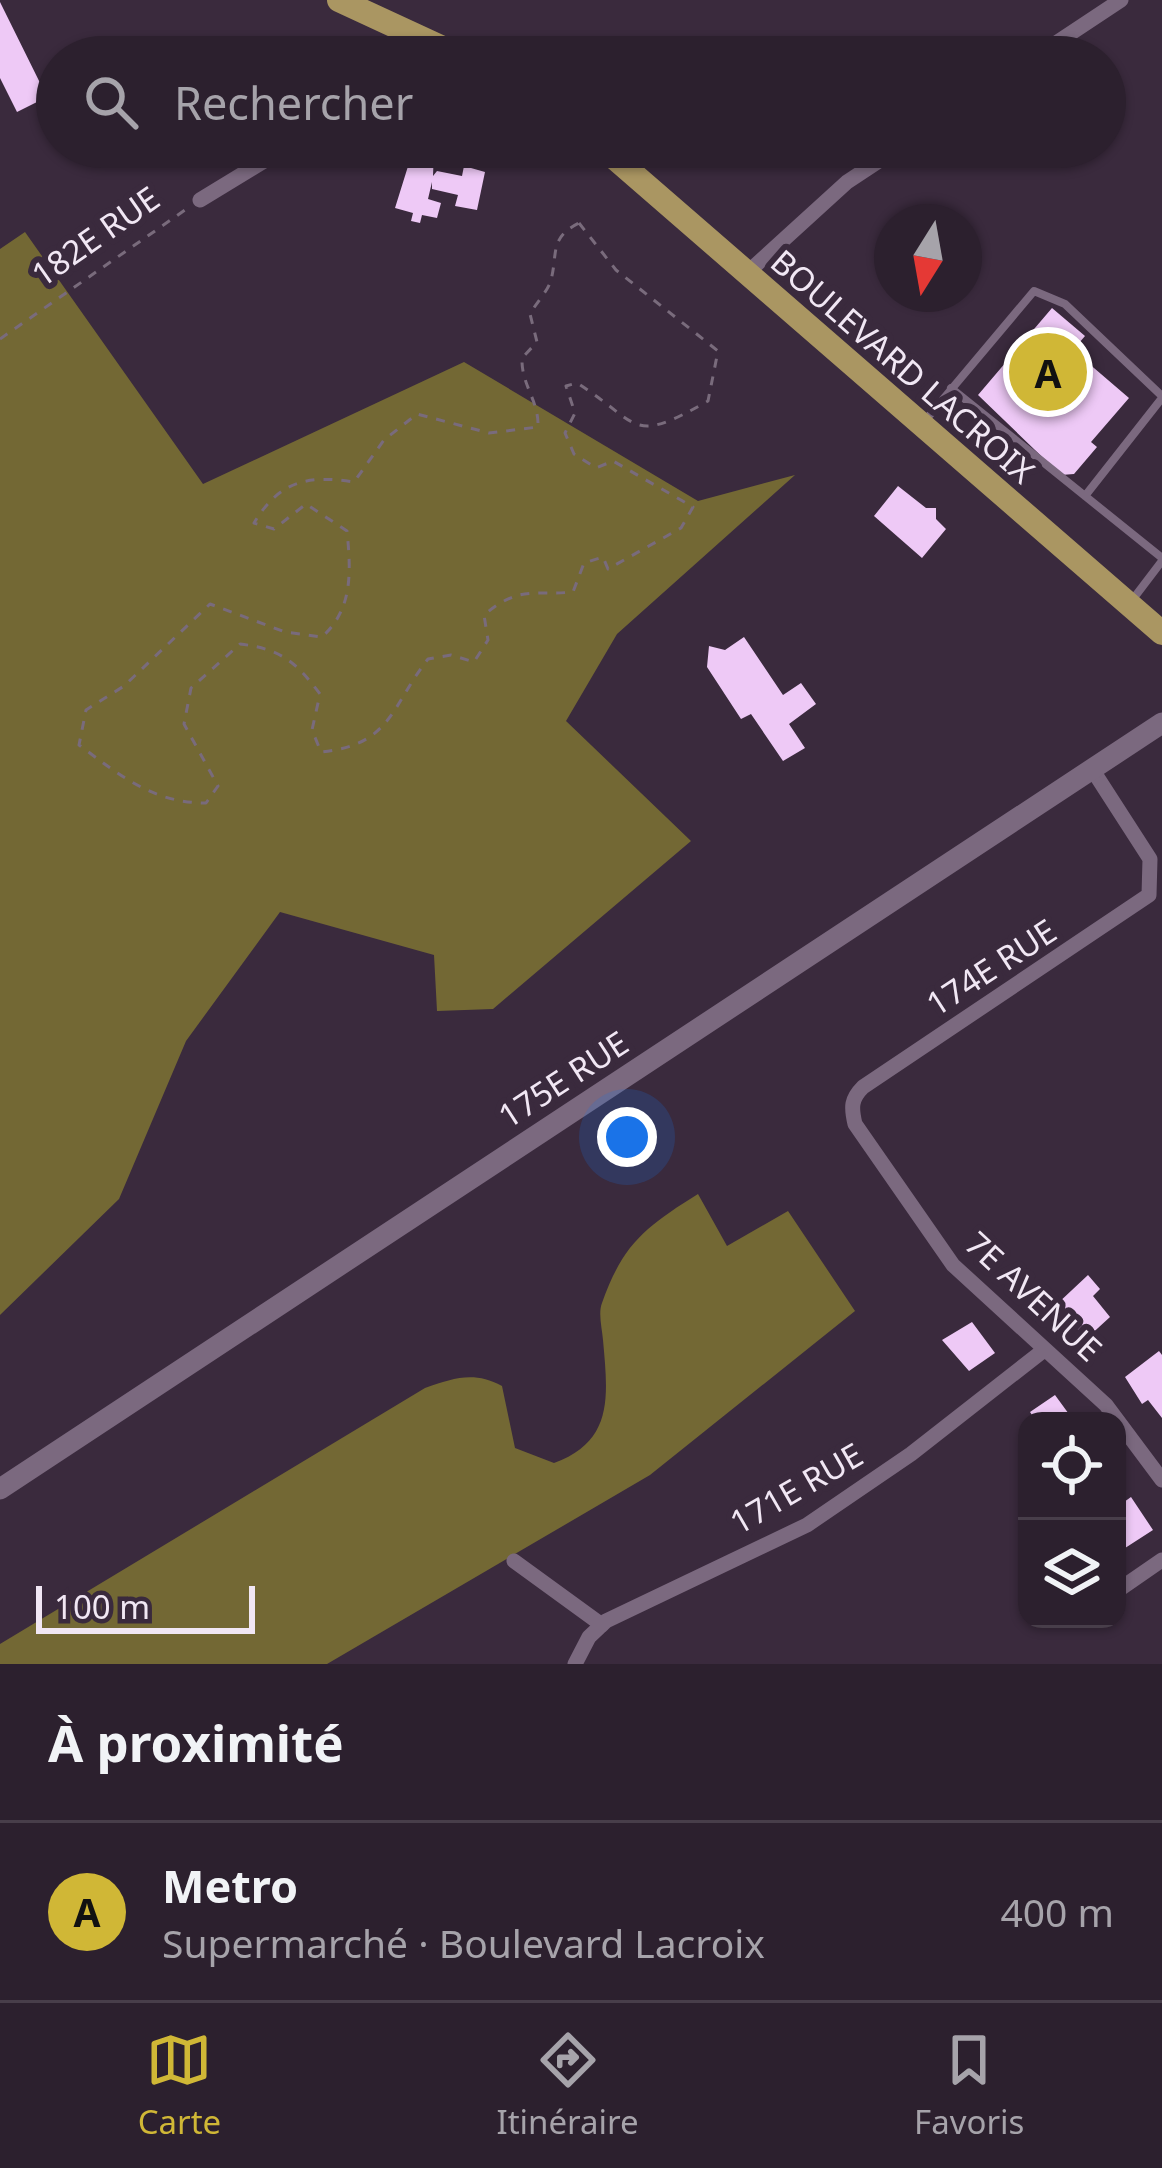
<!DOCTYPE html>
<html lang="fr">
<head>
<meta charset="utf-8">
<style>
  :root { --surface:#2c202e; --page:#382d3a; --text:#f1f3f6; --muted:#a6a3aa; --line:#483e4a; --accent:#d0b736 }
  body { margin:0; font-family:"Noto Sans",sans-serif; background:var(--page); color:var(--text) }
  .controls { position:absolute; right:36px; bottom:36px; display:grid; overflow:hidden; border-radius:24px; box-shadow:0 3px 9px #0004 }
  .controls button { width:108px; height:108px; display:grid; place-items:center; padding:0; border:0; border-bottom:3px solid var(--line); background:var(--surface); color:var(--text); font:60px sans-serif }
  .compass { position:absolute; left:874px; top:204px; width:108px; height:108px; border-radius:50%; background:var(--surface); box-shadow:0 3px 9px #0004; rotate:191deg }
  .scale { position:absolute; left:36px; bottom:30px; width:219px; box-sizing:border-box; padding-left:12px; border:6px solid #f1e7f4; border-top:0; font-size:33px; line-height:42px; white-space:nowrap; color:#f1e7f4; -webkit-text-stroke:9px #3a2a3d; paint-order:stroke }
  .you { position:absolute; left:627px; top:1137px; width:42px; height:42px; margin:-30px; border:9px solid #fff; border-radius:50%; background:#1a73e8; box-shadow:0 0 0 18px #1a73e833 }
  .badge { display:grid; place-items:center; width:78px; height:78px; border-radius:50%; background:var(--accent); color:#111; font-size:39px; font-weight:700 }
  .pin { position:absolute; translate:-50% -50%; border:6px solid #fff; box-shadow:0 3px 12px #0006 }
  .list { margin:0; padding:0; list-style:none }
  h2 { display:flex; justify-content:space-between; align-items:center; height:156px; margin:0; padding:0 48px; font-size:51px }
  h2 small { font-size:39px; font-weight:400; color:var(--muted) }
  .list li { display:grid; grid-template-columns:78px 1fr auto; gap:36px; align-items:center; box-sizing:border-box; height:180px; padding:0 48px; border-top:3px solid var(--line) }
  .list b { display:block; font-size:45px; white-space:nowrap }
  .list p { margin:0; font-size:39px; white-space:nowrap; color:var(--muted) }
  .list em { font-size:39px; font-style:normal; color:var(--muted) }
  .icon { flex:none; width:66px; height:66px; fill:none; stroke:currentColor; stroke-width:2; stroke-linecap:round; stroke-linejoin:round }
  .map { position:relative; flex:none; width:1162px; height:1664px; overflow:hidden }
  .search { position:absolute; background:var(--surface); box-shadow:0 3px 9px #0004; left:36px; right:36px; top:36px; height:132px; display:flex; align-items:center; gap:30px; box-sizing:border-box; padding:0 42px; border-radius:66px; color:var(--muted); font-size:45px }
  .sheet { height:336px; background:var(--surface) }
  nav { display:flex; justify-content:space-around; align-items:center; box-sizing:border-box; height:168px; border-top:3px solid var(--line); background:var(--surface); font-size:33px; color:var(--muted) }
  nav a { display:grid; justify-items:center; gap:6px }
  nav .on { color:var(--accent) }
  .map>svg:first-child { display:block }
</style>
</head>
<body>
<div class="map">
<svg width="1162" height="1664" viewBox="0 0 1162 1664">
  <rect width="100%" height="100%" fill="#3a2a3d"/>
  <!-- forest -->
  <path fill="#736834" d="M25,232L203,484L464,362L698,501L795,475L617,634L566,721L691,841L493,1009L437,1011L434,955L280,912L186,1041L119,1199L0,1315V249Z
    M698,1194L727,1246L788,1211L855,1311L650,1475L327,1664H0V1644L425,1388C454,1378 474,1371 502,1386L515,1448L554,1463C614,1441 608,1396 603,1340C602,1328 598,1313 602,1303C623,1243 647,1226 698,1194Z"/>
  <!-- building -->
  <path fill="#eec9f6" d="M0,2L47,97L17,112L0,78Z
    M414,147L434,148L433,176L437,171L462,176L464,166L485,172L477,210L455,206L458,195L432,189V182L428,199L441,203L437,218L422,215L420,223L411,221L413,213L395,208Z
    M1052,308L1085,336L1073,350L1129,398L1091,442L1097,447L1074,474L1061,475L978,395Z
    M898,486L926,508H936V519L946,529L922,558L874,516Z
    M744,637L783,695L801,683L816,704L789,724L805,748L783,761L751,714L741,719L707,667L709,646L725,650Z
    M1088,1275L1100,1289L1093,1296L1110,1317L1086,1339L1056,1305Z
    M972,1322L995,1353L969,1371L942,1340Z
    M1159,1351L1162,1355V1418L1148,1400L1142,1404L1125,1377Z
    M1055,1395L1074,1421H1036L1030,1412Z
    M1131,1497L1153,1530L1122,1550L1117,1543V1507Z"/>
  <g fill="none" stroke-linecap="round" stroke-linejoin="round">
    <!-- path -->
    <path stroke="#796b7c" stroke-width="3" stroke-dasharray="9 9" stroke-linecap="butt" d="M579,223L616,270L718,351L708,401C629,446 642,424 577,383L566,386L575,413L565,433L574,454L596,468L613,461L693,507L681,528L608,569L603,557L584,563L573,592C532,596 520,585 484,615L488,640L474,662L451,655L428,659C391,706 392,745 321,752L312,730L320,694C296,662 281,649 240,644L191,688L184,724L218,786L206,803C153,803 121,776 79,745L86,710L124,686L210,604L285,632L322,637C353,609 351,572 347,531L306,504L274,529L254,523C280,480 308,475 354,482L384,440L417,414L489,433L538,427C539,400 521,385 522,358L537,342L530,314C536,303 548,291 551,280C558,253 549,238 579,223Z
      M0,339L185,210"/>
    <!-- lane -->
    <path stroke="#7b697f" stroke-width="8" d="M951,388L1162,558
      M923,423L1034,291L1065,304L1162,396
      M1085,496L1162,398
      M1130,603L1162,561"/>
    <!-- street -->
    <path stroke="#7b697f" stroke-width="15" d="M390,57L403,26
      M1035,57L1121,0
      M200,200L287,147
      M746,274L847,182L900,147
      M1092,769L1150,859L1149,895L863,1087C851,1099 851,1107 855,1124L953,1265L1106,1405L1162,1480
      M514,1561L602,1625
      M1117,1591L1162,1560
      M575,1664L589,1637L606,1621L807,1525L911,1454L1044,1350"/>
    <!-- secondary -->
    <path stroke="#7b697f" stroke-width="21" d="M0,1489L1162,723"/>
    <!-- primary -->
    <path stroke="#aa9662" stroke-width="24" d="M339,0L462,57
      M602,147L1162,633"/>
  </g>
  <g text-anchor="middle" dominant-baseline="central" stroke-width="12" stroke-linejoin="round" paint-order="stroke">
    <!-- street labels -->
    <g font-size="33" fill="#f1e7f4" stroke="#3a2a3d">
      <text transform="translate(95 236) rotate(-35)">182E RUE</text>
      <text transform="translate(903 366) rotate(41)">BOULEVARD LACROIX</text>
      <text transform="translate(991 967) rotate(-33)">174E RUE</text>
      <text transform="translate(563 1079) rotate(-33)">175E RUE</text>
      <text transform="translate(1034 1296) rotate(43)">7E AVENUE</text>
      <text transform="translate(796 1488) rotate(-30)">171E RUE</text>
    </g>
  </g>
</svg>
<div class="controls">
<button><svg class="icon" aria-label="locate" viewBox="0 0 24 24"><circle cx="12" cy="12" r="6"/><path d="M12 2v4M12 18v4M2 12h4M18 12h4"/></svg></button>
<button><svg class="icon" aria-label="layers" viewBox="0 0 24 24"><path d="M12 4l9 5-9 5-9-5zM3 14l9 5 9-5"/></svg></button>
</div>
<svg class="compass" viewBox="-18 -18 36 36"><path d="M0-13l5 13h-10z" fill="#e53935"/><path d="M0 13l5-13h-10z" fill="#a6a3aa"/></svg>
<div class="scale">100 m</div>
<div class="you"></div>
<div class="pin badge" style="left:1048px;top:372px">A</div>
<div class="search"><svg class="icon" aria-label="search" viewBox="0 0 24 24"><circle cx="10" cy="10" r="6"/><path d="M15 15l6 6"/></svg>Rechercher</div>
</div>
<section class="sheet">
<h2>À proximité<small></small></h2>
<ul class="list">
<li><span class="badge">A</span><div><b>Metro</b><p>Supermarché · Boulevard Lacroix</p></div><em>400 m</em></li>
</ul>
</section>
<nav>
<a class="on"><svg class="icon" aria-label="map" viewBox="0 0 24 24"><path d="M3 6l6-2 6 2 6-2v14l-6 2-6-2-6 2zM9 4v14M15 6v14"/></svg>Carte</a>
<a><svg class="icon" aria-label="directions" viewBox="0 0 24 24"><path d="M12 3l9 9-9 9-9-9zM9 14v-3h6M13 9l2 2-2 2"/></svg>Itinéraire</a>
<a><svg class="icon" aria-label="saved" viewBox="0 0 24 24"><path d="M7 4h10v16l-5-4-5 4z"/></svg>Favoris</a>
</nav>
</body>
</html>
